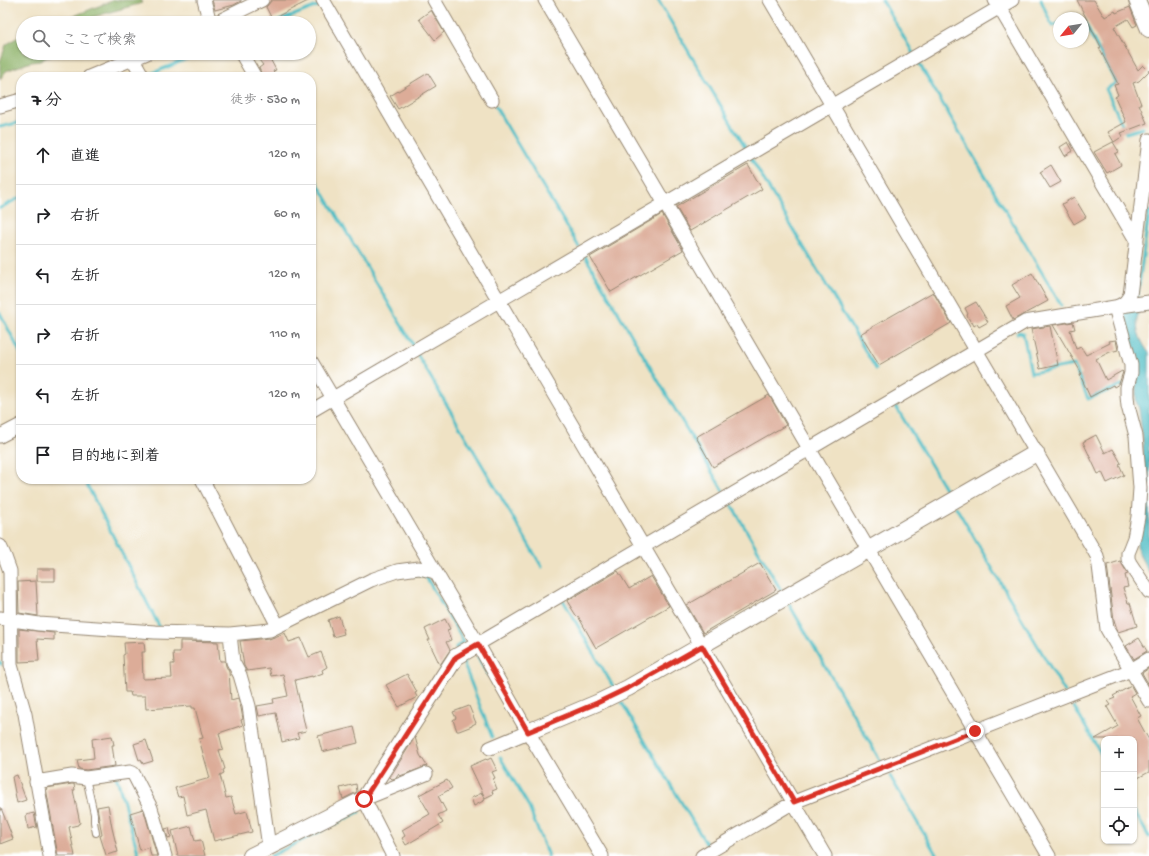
<!DOCTYPE html>
<html lang="ja">
<head>
<meta charset="utf-8">
<style>
  :root { --surface:#fff; --page:#f2f2f2; --text:#202124; --muted:#757577; --line:#e0e0e0 }
  body { margin:0; font-family:"Gochi Hand","Klee One",sans-serif; background:var(--page); color:var(--text) }
  .controls { position:absolute; right:12px; bottom:12px; display:grid; overflow:hidden; border-radius:8px; box-shadow:0 1px 3px #0004 }
  .controls button { width:36px; height:36px; display:grid; place-items:center; padding:0; border:0; border-bottom:1px solid var(--line); background:var(--surface); color:var(--text); font:20px sans-serif }
  .compass { position:absolute; left:1053px; top:12px; width:36px; height:36px; border-radius:50%; background:var(--surface); box-shadow:0 1px 3px #0004; rotate:240deg }
  .stop { position:absolute; width:12px; height:12px; margin:-9px; border:3px solid #d93025; border-radius:50%; background:#fff }
  .stop.end { background:#d93025; border-color:#fff; box-shadow:0 1px 4px #0008 }
  .list { margin:0; padding:0; list-style:none }
  h2 { display:flex; justify-content:space-between; align-items:center; height:52px; margin:0; padding:0 16px; font-size:17px }
  h2 small { font-size:13px; font-weight:400; color:var(--muted) }
  .list li { display:grid; grid-template-columns:26px 1fr auto; gap:12px; align-items:center; box-sizing:border-box; height:60px; padding:0 16px; border-top:1px solid var(--line) }
  .list b { display:block; font-size:15px; white-space:nowrap }
  .list em { font-size:13px; font-style:normal; color:var(--muted) }
  .icon { flex:none; width:22px; height:22px; fill:none; stroke:currentColor; stroke-width:2; stroke-linecap:round; stroke-linejoin:round }
  .map { position:relative; flex:none; width:1149px; height:856px; overflow:hidden }
  .search { position:absolute; background:var(--surface); box-shadow:0 1px 3px #0004; left:16px; top:16px; width:300px; height:44px; display:flex; align-items:center; gap:10px; box-sizing:border-box; padding:0 14px; border-radius:22px; color:var(--muted); font-size:15px }
  .panel { position:absolute; background:var(--surface); box-shadow:0 1px 3px #0004; left:16px; top:72px; width:300px; height:412px; border-radius:16px }
  .map>svg:first-child { display:block }
</style>
</head>
<body>
<div class="map">
<svg width="1149" height="856" viewBox="0 0 1149 856">
  <rect width="100%" height="100%" fill="#fff"/>
  <filter id="ink" filterUnits="userSpaceOnUse"><feTurbulence type="fractalNoise" baseFrequency=".025" numOctaves="2"/><feDisplacementMap in="SourceGraphic" scale="8" xChannelSelector="R" yChannelSelector="G"/><feConvolveMatrix kernelMatrix="1 2 1 2 8 2 1 2 1" color-interpolation-filters="sRGB"/></filter>
  <filter id="wash" filterUnits="userSpaceOnUse"><feTurbulence type="fractalNoise" baseFrequency=".012" numOctaves="4" result="noise"/><feDisplacementMap in="SourceGraphic" scale="16" xChannelSelector="R" yChannelSelector="G"/><feGaussianBlur stdDeviation="0.9" result="paint"/><feColorMatrix in="noise" values="0 0 0 0 0 0 0 0 0 0 0 0 0 0 0 0 0 1.4 0 .05"/><feComposite in="paint" operator="in"/></filter>
  <g filter="url(#wash)">
    <rect width="100%" height="100%" fill="#efe2c4"/>
    <!-- forest -->
    <path fill="#8cb166" stroke="#646e42" d="M114,0H141L142,3L93,17L91,23H56Z
      M19,36H23V53H68L62,54H53L40,61L31,62L14,68L6,71L0,79V62L6,45Z"/>
    <!-- water -->
    <path fill="#4fbdc5" stroke="#457472" d="M1140,306C1139,310 1137,315 1137,319C1136,331 1142,344 1149,353V573L1138,552L1137,543L1144,466L1143,441L1139,409L1136,401V376L1122,312Z"/>
    <g fill="none" stroke-linecap="round" stroke-linejoin="round">
      <!-- stream -->
      <path stroke="#4fbdc5" stroke-width="3" d="M658,0L747,150
        M882,0L913,53H912
        M1041,0L1052,26L1059,23
        M1072,18H1074
        M1083,22H1084L1116,83L1106,89L1126,133L1143,128
        M274,23L320,5
        M917,60L1061,305
        M146,76L201,53
        M495,106L579,247
        M0,127L21,122
        M751,158L876,369
        M311,172L413,345
        M0,208L21,197
        M585,256L723,491
        M1137,300L1149,211
        M0,313L21,354
        M1017,333L1019,332L1023,333L1031,373L1074,365L1088,399L1122,385
        M417,354L542,567
        M895,405L949,495
        M84,479L159,626
        M730,502L782,592
        M956,507L1065,692
        M415,575H421L426,577L464,642L456,647L457,649
        M563,600L614,688
        M789,604L881,762
        M478,657L488,675
        M0,662L1,664
        M463,662L492,737
        M622,703L708,847
        M1074,707L1104,759
        M500,757L528,805L548,856
        M890,776L937,856
        M116,778H117L139,856
        M1134,811L1149,837
        M271,856L359,812"/>
    </g>
    <g id="blocks">
      <!-- building -->
      <path fill="#dcac98" d="M212,0H241V1L234,5L215,10Z
        M272,0H310L272,19L266,7Z
        M1077,0H1094L1103,15H1104L1105,17L1115,11L1116,13L1130,7L1137,25L1133,27L1128,19L1114,27L1138,70L1143,65L1149,71L1139,81L1133,83L1141,104H1139L1147,123L1121,133L1123,136L1114,142L1108,132L1126,122L1115,97L1118,95L1114,85L1118,84L1099,48L1101,47Z
        M431,10L444,32L435,40L419,19Z
        M268,55L276,70L273,71L277,77H263L259,68L263,65L259,60Z
        M428,73L436,86L398,109L390,96Z
        M1068,142L1073,151L1065,156L1060,147Z
        M1113,142L1119,152L1115,154L1121,165L1107,173L1094,152Z
        M748,165L762,189L690,231L676,207Z
        M1051,165L1061,182L1050,188L1040,172Z
        M1074,197L1086,217L1074,224L1062,204Z
        M662,214L683,250L611,292L590,257Z
        M1032,273L1048,301L1013,320L1006,306L1020,298L1012,285Z
        M933,292L951,323L879,365L860,334Z
        M976,302L988,322L979,327L977,324L974,326L972,322L971,323L967,315L968,314L965,308Z
        M1073,322L1075,329L1070,330L1076,349L1081,347L1086,355L1110,343L1109,341L1116,340L1118,350L1110,352L1096,359L1106,380L1122,371L1123,372L1119,384L1114,387L1113,385L1090,397L1080,375L1082,374L1053,325Z
        M1050,326L1058,365L1040,369L1031,329Z
        M769,395L786,425L713,467L696,437Z
        M1096,435L1105,453L1113,449L1121,463L1119,464L1124,475L1107,483L1102,472L1098,474L1083,442Z
        M1120,561L1128,574L1125,575L1128,587L1123,588L1128,603H1130L1137,626L1118,632L1114,620L1107,565Z
        M760,563L776,590L703,633L687,605Z
        M37,569H55V581H37Z
        M618,571L629,589L651,576L669,606L596,648L578,616L577,617L567,601Z
        M36,581L38,616L19,613L18,582Z
        M339,616L344,634L333,637L328,620Z
        M445,619L450,629L447,630L451,640L446,642L450,650L440,665L428,640H430L425,629Z
        M19,629L54,633V640L37,639L39,661L19,662Z
        M285,633L289,642L301,638L309,657L321,652L327,667L322,670L323,673L312,677V676L295,680L306,731L297,733L299,738L282,742L276,713L259,716L257,706L274,703L273,699L288,696L283,674L271,676L269,668L247,671L244,666L240,641L269,638V639Z
        M1139,638L1147,651L1134,659L1126,646Z
        M180,641L218,642L220,661H225L226,666L229,672L231,700L238,698L241,708L243,719L241,720L243,725L219,733L223,749L219,750L225,769L223,770L224,773L220,775L226,798L231,797L236,814L247,811L252,832L214,841L206,810L187,815L183,796L178,797L175,788L210,778L199,739L203,738L195,708H192V706L146,709L145,696H131L130,692H125L123,655L125,654L124,643L144,642L145,652H142L143,679L172,678L171,664H174L173,652H180Z
        M1149,668V685L1142,673Z
        M407,674L417,692L415,693L417,697L399,707L386,685Z
        M1131,686L1135,693L1130,696L1141,716L1137,718L1149,740V772L1134,780V739H1095L1118,726L1107,707L1111,705L1108,701L1115,698L1113,696Z
        M469,706L476,723L472,725V726L459,731H457L453,720L456,718L453,712Z
        M354,727L358,743L322,752L318,736Z
        M112,736L114,745H112L115,766L86,770L79,769L77,760L94,758L92,739Z
        M415,737L420,755L427,766L400,776L399,774L396,778L392,779L390,777Z
        M146,740L153,761L143,764L141,759L139,760L134,744Z
        M491,758L497,770L492,772L495,778L493,779L497,789L492,791L493,794L485,798L470,766L486,759L487,760Z
        M17,775L26,800L17,803L12,777Z
        M447,780L452,788L438,796L446,811L438,815L443,823L406,845L402,838L405,836L402,830L430,814L419,795Z
        M72,784H74L75,790H73L80,823L78,824V825L69,827L75,856H58L46,788Z
        M356,784L357,792L343,799L340,788Z
        M482,793L485,800L474,806L471,798Z
        M108,805L112,828L118,852L106,855L100,836L102,835L97,807Z
        M0,808H1L13,839L0,844Z
        M143,809L144,811L157,856H151L149,847L140,850L130,813Z
        M34,813L37,827L28,829L26,815Z
        M191,826L195,841L201,840L205,856H178L172,831Z
        M169,828L171,837L168,838L165,829Z"/>
    </g>
  </g>
  <g filter="url(#ink)">
    <use href="#blocks" fill-opacity="0" stroke="#958671" stroke-width="1"/>
    <g fill="none" stroke-linecap="round" stroke-linejoin="round">
      <!-- service casing -->
      <g stroke="#958671" stroke-width="8">
        <path id="service" d="M86,778L94,814V822L96,833"/>
      </g>
      <!-- minor casing -->
      <g stroke="#958671" stroke-width="15">
        <path id="minor" d="M204,0L210,23
          M323,0L499,301L825,856
          M434,0L492,100
          M545,0L1049,856
          M770,0L1093,549L1097,556L1099,566L1107,629L1149,701
          M995,0L1137,242
          M215,23L262,0
          M241,53L255,77
          M133,59L143,77
          M89,77L147,53
          M0,106L21,100
          M1121,306L1149,302
          M1115,307L1131,365V373L1127,387V396L1128,406L1136,436L1140,488L1138,517L1134,538L1128,553V559L1130,563L1149,592
          M311,361L478,644L528,732L602,856
          M311,411L1012,0
          M0,436L21,425
          M202,479L278,626
          M0,546L5,557L10,571L11,665L25,714L50,856
          M0,618L39,624L155,632L230,634L270,630L371,580L397,571L419,568L435,572
          M230,634L233,662L240,675L249,706L269,847
          M478,644L1025,322L1115,307C1123,305 1126,302 1130,295L1149,140
          M490,748L528,732
          M36,782L72,776L86,778L130,772L133,773L151,808L165,856
          M393,856L364,799L426,774
          M702,856L794,802L1131,670L1149,659"/>
      </g>
      <!-- tertiary casing -->
      <g stroke="#958671" stroke-width="18">
        <path id="tertiary" d="M1137,0L1149,29
          M528,732L597,703L628,688L1036,453
          M251,856L364,799L454,660L456,657L478,644"/>
      </g>
      <!-- service -->
      <use href="#service" stroke="#fff" stroke-width="6"/>
      <!-- minor -->
      <use href="#minor" stroke="#fff" stroke-width="13"/>
      <!-- tertiary -->
      <use href="#tertiary" stroke="#fff" stroke-width="16"/>
    </g>
  </g>
  <g fill="none" stroke-linecap="round" stroke-linejoin="round" filter="url(#ink)">
    <!-- route -->
    <path stroke="#d93025" stroke-width="5" d="M364,799L454,660L456,657L478,644L528,732L597,703L628,688L702,646L794,802L975,731"/>
  </g>
</svg>
<div class="controls">
<button>+</button>
<button>−</button>
<button><svg class="icon" aria-label="locate" viewBox="0 0 24 24"><circle cx="12" cy="12" r="6"/><path d="M12 2v4M12 18v4M2 12h4M18 12h4"/></svg></button>
</div>
<svg class="compass" viewBox="-18 -18 36 36"><path d="M0-13l5 13h-10z" fill="#e53935"/><path d="M0 13l5-13h-10z" fill="#757577"/></svg>
<div class="stop" style="left:364px;top:799px"></div>
<div class="stop end" style="left:975px;top:731px"></div>
<div class="search"><svg class="icon" aria-label="search" viewBox="0 0 24 24"><circle cx="10" cy="10" r="6"/><path d="M15 15l6 6"/></svg>ここで検索</div>
<section class="panel">
<h2>7 分<small>徒歩 · 530 m</small></h2>
<ul class="list">
<li><svg class="icon" aria-label="ahead" viewBox="0 0 24 24"><path d="M12 20V5M6 11l6-6 6 6"/></svg><div><b>直進</b></div><em>120 m</em></li>
<li><svg class="icon" aria-label="right" viewBox="0 0 24 24"><path d="M7 20v-9h11M14 6l5 5-5 5"/></svg><div><b>右折</b></div><em>60 m</em></li>
<li><svg class="icon" aria-label="left" viewBox="0 0 24 24"><path d="M17 20v-9H6M10 6l-5 5 5 5"/></svg><div><b>左折</b></div><em>120 m</em></li>
<li><svg class="icon" aria-label="right" viewBox="0 0 24 24"><path d="M7 20v-9h11M14 6l5 5-5 5"/></svg><div><b>右折</b></div><em>110 m</em></li>
<li><svg class="icon" aria-label="left" viewBox="0 0 24 24"><path d="M17 20v-9H6M10 6l-5 5 5 5"/></svg><div><b>左折</b></div><em>120 m</em></li>
<li><svg class="icon" aria-label="arrive" viewBox="0 0 24 24"><path d="M6 21V4h12l-3 4 3 4H6"/></svg><div><b>目的地に到着</b></div></li>
</ul>
</section>
</div>
</body>
</html>
